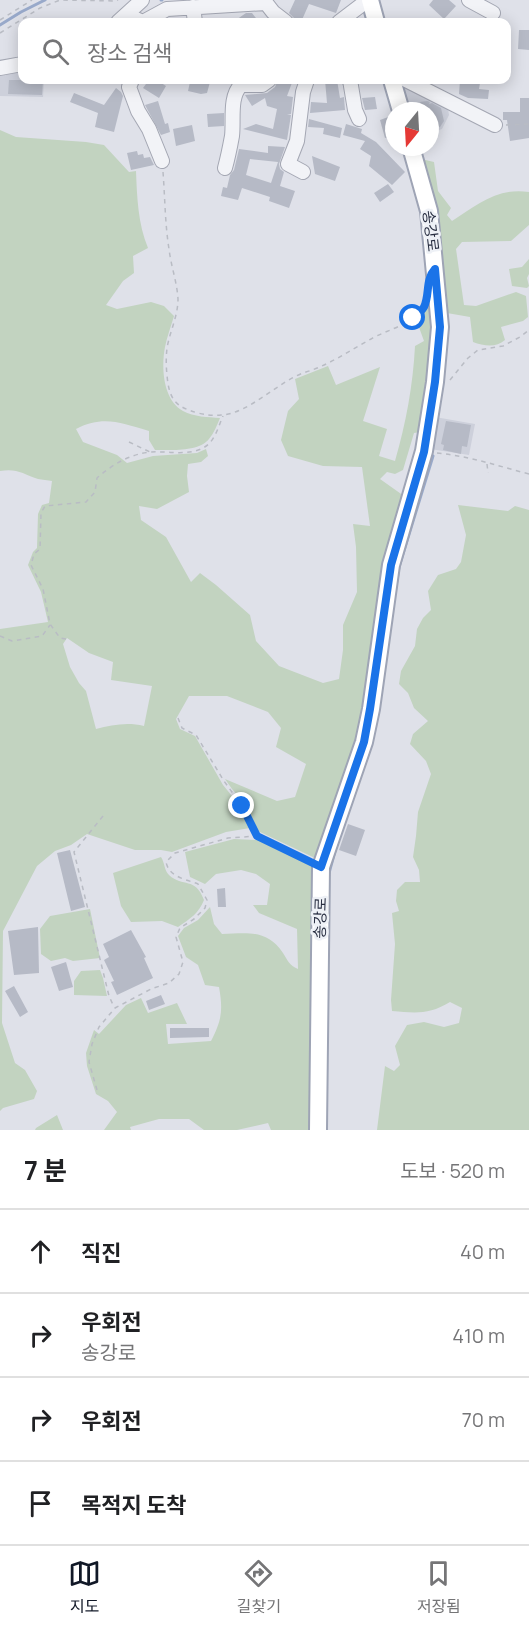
<!DOCTYPE html>
<html lang="ko">
<head>
<meta charset="utf-8">
<style>
  :root { --surface:#fff; --page:#f6f6f6; --text:#202124; --muted:#757577; --line:#e0e0e0; --accent:#111827 }
  body { margin:0; font-family:Manrope,"Noto Sans KR",sans-serif; background:var(--page); color:var(--text) }
  .compass { position:absolute; left:385px; top:102px; width:54px; height:54px; border-radius:50%; background:var(--surface); box-shadow:0 3px 15px #0003; rotate:198deg }
  .stop { position:absolute; width:18px; height:18px; margin:-14px; border:4px solid #1a73e8; border-radius:50%; background:#fff }
  .stop.end { background:#1a73e8; border-color:#fff; box-shadow:0 2px 6px #0008 }
  .list { margin:0; padding:0; list-style:none }
  h2 { display:flex; justify-content:space-between; align-items:center; height:78px; margin:0; padding:0 24px; font-size:26px }
  h2 small { font-size:20px; font-weight:400; color:var(--muted) }
  .list li { display:grid; grid-template-columns:39px 1fr auto; gap:18px; align-items:center; box-sizing:border-box; height:84px; padding:0 24px; border-top:2px solid var(--line) }
  .list b { display:block; font-size:22px; white-space:nowrap }
  .list p { margin:0; font-size:20px; white-space:nowrap; color:var(--muted) }
  .list em { font-size:20px; font-style:normal; color:var(--muted) }
  .icon { flex:none; width:33px; height:33px; fill:none; stroke:currentColor; stroke-width:2; stroke-linecap:round; stroke-linejoin:round }
  .map { position:relative; flex:none; width:529px; height:1130px; overflow:hidden }
  .search { position:absolute; background:var(--surface); box-shadow:0 3px 15px #0003; left:18px; right:18px; top:18px; height:66px; display:flex; align-items:center; gap:15px; box-sizing:border-box; padding:0 21px; border-radius:12px; color:var(--muted); font-size:22px }
  .sheet { height:414px; background:var(--surface) }
  nav { display:flex; justify-content:space-around; align-items:center; box-sizing:border-box; height:84px; border-top:2px solid var(--line); background:var(--surface); font-size:16px; color:var(--muted) }
  nav a { display:grid; justify-items:center; gap:3px }
  nav .on { color:var(--accent) }
  .map>svg:first-child { display:block }
</style>
</head>
<body>
<div class="map">
<svg width="529" height="1130" viewBox="0 0 529 1130">
  <rect width="100%" height="100%" fill="#dfe1e9"/>
  <!-- built -->
  <path fill="#cdd0db" d="M22,68V80H44L43,97L0,96V72Z
    M409,87L447,102L449,115L442,129L430,133V111H407L400,89Z
    M435,417L475,424L469,455L430,449Z"/>
  <!-- green -->
  <path fill="#c2d3c0" fill-rule="evenodd" d="M0,130L16,137L86,142L104,145L129,172L136,171C137,197 138,224 148,248L133,256L134,273L123,281L106,305L117,309L151,302L164,306L174,316C171,326 167,337 165,347C161,368 163,400 183,411C194,417 208,417 220,418C217,425 214,433 209,439C199,452 170,450 155,450L149,440V431C120,423 104,415 76,429L83,442L117,455L127,463L153,456L197,453L206,449L208,456L201,462L188,464L187,476L189,492L157,509L139,506L141,520L166,537L191,582L200,573L216,585L250,615L256,641L279,666L323,683L339,679L343,650V625L357,592L356,547L353,524L370,526L362,467L323,466L288,456L281,440L288,411L299,399L295,379L328,366L336,385L380,367L363,421L387,429L379,456L395,461C406,423 413,385 415,346L424,341L416,319L425,311L433,277L431,368L423,397L420,432L414,433L403,470L395,474L387,472L380,479L404,496L386,550L365,713L317,859L258,831L247,806L232,789L225,779L277,801L295,797L306,764L276,747L281,728L268,712L227,696H189L176,719L180,729L195,736L223,785L241,807L250,828L226,832L172,852L161,850H135L87,834L71,845L55,851L37,866L3,931L2,1023L15,1063L25,1070L37,1091L34,1099L3,1108L0,1111V629L48,622L41,592L28,565L33,552L37,548L38,514L42,505L49,503L52,481C48,480 42,480 38,479C23,474 17,468 0,471ZM67,638L89,653L113,662L111,680L152,686L144,726C127,722 112,725 96,729L86,691L79,683L70,667L63,644Z
    M421,159L434,162L438,191L451,208L447,215L452,221C477,205 498,187 529,192V225L511,241L462,242L456,249L464,305L476,306L516,292L526,296L528,317L523,321L501,327L505,340C496,348 484,346 473,342L470,317L447,313L438,223Z
    M529,259V274L527,278L529,286L527,288L512,286L509,269L522,267Z
    M458,505L508,511L515,506L529,510V1130H377L385,1066L394,1071L400,1065L395,1046L407,1025L424,1022L444,1027L459,1023L462,1008L450,1002C429,1015 415,1013 392,1011L391,1000L395,944L392,913L399,911L396,901L397,890L405,882H420L419,870L413,857L416,836L418,812L431,774L426,761L410,744L413,734L428,721L414,708L408,693L399,684L401,671L415,646L417,629L423,618L431,610L428,591L438,575L456,569L461,562L466,535Z
    M234,839L258,840L315,867L313,1130H271L268,1123L237,1130H204L189,1119H159L130,1127L131,1130H104L117,1112L108,1101L96,1094L87,1066L86,1053L94,1030L99,1034L126,1005L141,998L148,1013L177,1003L187,1024H166L168,1044L211,1041C222,1020 223,1010 219,987L205,985L198,965L186,957L178,936L184,928L198,920L210,907L214,924L222,934C247,933 267,929 283,953C288,961 289,965 298,969L297,929L259,913L253,905H267L270,884L256,874L241,870L216,874L205,884L190,877L185,852Z
    M161,857C165,863 164,870 169,875C183,888 195,876 204,900C199,913 190,919 178,927L162,921L131,922L121,906L113,873Z
    M90,909L100,958L73,961L65,958L51,961L41,954L40,929L50,916Z
    M100,970L103,978L107,996L74,995V981L81,971Z
    M57,1115L63,1130H35L36,1128Z"/>
  <g fill="none" stroke-linecap="round" stroke-linejoin="round">
    <!-- stream -->
    <path stroke="#98a9ca" stroke-width="3" d="M161,0H162
      M0,25L21,12L45,0
      M395,593L399,567L433,456
      M329,873L335,851"/>
  </g>
  <!-- building -->
  <path fill="#b6bac6" fill-rule="evenodd" d="M295,0H341L336,13L309,4L301,22H295L294,18L289,13Z
    M433,0H449L456,6L444,19L429,5Z
    M246,13H252L259,22H233Z
    M519,30H529V50L518,49Z
    M9,80H43L42,95L8,94Z
    M149,80L156,83L158,81L166,86L159,98L143,88Z
    M193,80H206V81L210,82L207,93L201,94L188,91L190,82H192Z
    M278,80H293L287,96L293,97L291,114H287L291,115L287,140L243,129L256,124L273,129L277,109L267,106L265,98L252,106L245,95L267,93L275,87Z
    M325,80H337L340,98L344,97L345,110L310,113L311,102L327,103Z
    M460,80H475L474,83H480L479,89L489,90L488,99L468,98L459,94Z
    M116,88L121,92L123,96L114,132L95,127L98,113L70,102L74,93L104,105Z
    M375,97L377,109L365,110L362,98Z
    M520,98H529V138L510,141L507,120H503V112H520Z
    M158,101L165,124L168,123L170,132L161,135L145,105Z
    M427,101L430,102L429,104L432,103L441,108L444,121L440,127L430,130V111H414V108L421,106L420,102Z
    M224,113V126L208,127L207,114Z
    M391,116L394,126V136L385,138L380,120Z
    M309,119L342,128L340,138L323,134L324,128L308,127Z
    M346,124L362,129L361,133L376,142L405,172L392,185L369,166L371,156L360,149L365,141L343,135Z
    M192,125L195,141L176,146L173,129Z
    M268,146L285,147L279,164L280,169L284,172L280,186L295,191L289,208L269,201L270,197L242,188L238,200L221,196L223,187L227,188L230,175L234,170L239,149L268,153ZM250,159L278,162L271,183L246,175Z
    M137,151L138,155L143,154L144,158L150,157L154,165L131,170L127,153Z
    M312,156L340,167L335,181L315,174Z
    M388,184L394,192L380,202L374,193Z
    M446,421L471,425L467,447L462,446L461,454L443,450L444,445L441,444Z
    M348,824L365,830L356,856L339,850Z
    M70,850L85,907L71,911L57,853Z
    M225,888L226,907H218L217,889Z
    M38,927L39,973L14,975L8,931Z
    M131,930L146,957L144,958L153,978L117,995L111,982L114,981L104,960L109,957L103,944Z
    M66,962L73,987L59,991L51,967Z
    M14,986L28,1012L20,1017L5,991Z
    M161,995L165,1004L149,1010L146,1001Z
    M170,1028H209V1037L170,1038Z"/>
  <g fill="none" stroke-linecap="round" stroke-linejoin="round">
    <!-- minor casing -->
    <g stroke="#a4a7b3" stroke-width="16">
      <path id="minor" d="M469,0L493,13
        M193,7L195,22
        M126,15L143,22L167,9L266,3L273,12L286,22
        M118,22L142,0
        M339,22L368,0
        M0,68L22,64
        M132,80L129,87L138,111L149,129L162,161
        M349,80H350L355,110L359,119
        M406,80L495,125
        M225,168C228,157 230,147 232,136C234,120 229,97 241,85H262L269,80
        M303,172L288,164L297,141L303,92L307,80"/>
    </g>
    <!-- major casing -->
    <g stroke="#9ea4b5" stroke-width="20">
      <path id="major" d="M370,0L376,22
        M392,80L401,111
        M318,1130L321,867L364,742L371,709L391,565L424,451L435,382L440,327L429,211L411,147"/>
    </g>
    <!-- path -->
    <path stroke="#b9bcc4" stroke-width="1.5" stroke-dasharray="4.5 4.5" stroke-linecap="butt" d="M0,20L32,0
      M0,33L40,8L60,0L116,1L118,0
      M506,125L529,124
      M163,172C165,198 165,224 169,249C171,266 177,282 178,299C178,316 170,331 167,348C166,357 166,366 167,375C169,399 175,407 198,413C206,415 213,416 221,415C249,414 278,381 306,372C329,365 349,351 371,339C386,330 417,323 424,306
      M450,380L468,358L478,350L503,346L520,337L529,330
      M129,442L150,452
      M437,453C469,456 498,466 529,474
      M487,464L488,473
      M0,636L12,641L42,636L50,625
      M66,639L60,638L50,624L43,589L31,565L34,554L40,549L41,513L45,506L86,502L95,492L97,478C113,464 130,454 151,452C168,451 188,456 203,448C215,442 218,427 223,416
      M178,718L182,728L196,735L224,781L242,806L257,836L310,862
      M103,816L74,852L109,996L114,1007
      M97,1090L89,1062L92,1044L99,1027L115,1008L151,989L169,983L179,974L183,962L176,937L180,928L194,919L205,908L207,900L198,884C185,879 169,877 166,862L175,853L228,838L257,836"/>
    <!-- minor -->
    <use href="#minor" stroke="#f2f3f7" stroke-width="14"/>
    <!-- major -->
    <use href="#major" stroke="#fff" stroke-width="16"/>
  </g>
  <g fill="none" stroke-linecap="round" stroke-linejoin="round">
    <!-- route -->
    <path stroke="#1a73e8" stroke-width="8" d="M242,806L257,836L321,867L364,742L370,709L391,565L424,452L435,382L440,327L435,269C425,280 430,295 424,307C421,312 417,315 413,318"/>
  </g>
  <g text-anchor="middle" dominant-baseline="central" stroke-width="5" stroke-linejoin="round" paint-order="stroke">
    <!-- street labels -->
    <g font-size="15" fill="#272d40" stroke="#eef1f6">
      <text transform="translate(431 231) rotate(83)">송강로</text>
      <text transform="translate(320 918) rotate(-88)">송강로</text>
    </g>
  </g>
</svg>
<svg class="compass" viewBox="-18 -18 36 36"><path d="M0-13l5 13h-10z" fill="#e53935"/><path d="M0 13l5-13h-10z" fill="#757577"/></svg>
<div class="stop" style="left:413px;top:318px"></div>
<div class="stop end" style="left:242px;top:806px"></div>
<div class="search"><svg class="icon" aria-label="search" viewBox="0 0 24 24"><circle cx="10" cy="10" r="6"/><path d="M15 15l6 6"/></svg>장소 검색</div>
</div>
<section class="sheet">
<h2>7 분<small>도보 · 520 m</small></h2>
<ul class="list">
<li><svg class="icon" aria-label="ahead" viewBox="0 0 24 24"><path d="M12 20V5M6 11l6-6 6 6"/></svg><div><b>직진</b></div><em>40 m</em></li>
<li><svg class="icon" aria-label="right" viewBox="0 0 24 24"><path d="M7 20v-9h11M14 6l5 5-5 5"/></svg><div><b>우회전</b><p>송강로</p></div><em>410 m</em></li>
<li><svg class="icon" aria-label="right" viewBox="0 0 24 24"><path d="M7 20v-9h11M14 6l5 5-5 5"/></svg><div><b>우회전</b></div><em>70 m</em></li>
<li><svg class="icon" aria-label="arrive" viewBox="0 0 24 24"><path d="M6 21V4h12l-3 4 3 4H6"/></svg><div><b>목적지 도착</b></div></li>
</ul>
</section>
<nav>
<a class="on"><svg class="icon" aria-label="map" viewBox="0 0 24 24"><path d="M3 6l6-2 6 2 6-2v14l-6 2-6-2-6 2zM9 4v14M15 6v14"/></svg>지도</a>
<a><svg class="icon" aria-label="directions" viewBox="0 0 24 24"><path d="M12 3l9 9-9 9-9-9zM9 14v-3h6M13 9l2 2-2 2"/></svg>길찾기</a>
<a><svg class="icon" aria-label="saved" viewBox="0 0 24 24"><path d="M7 4h10v16l-5-4-5 4z"/></svg>저장됨</a>
</nav>
</body>
</html>
